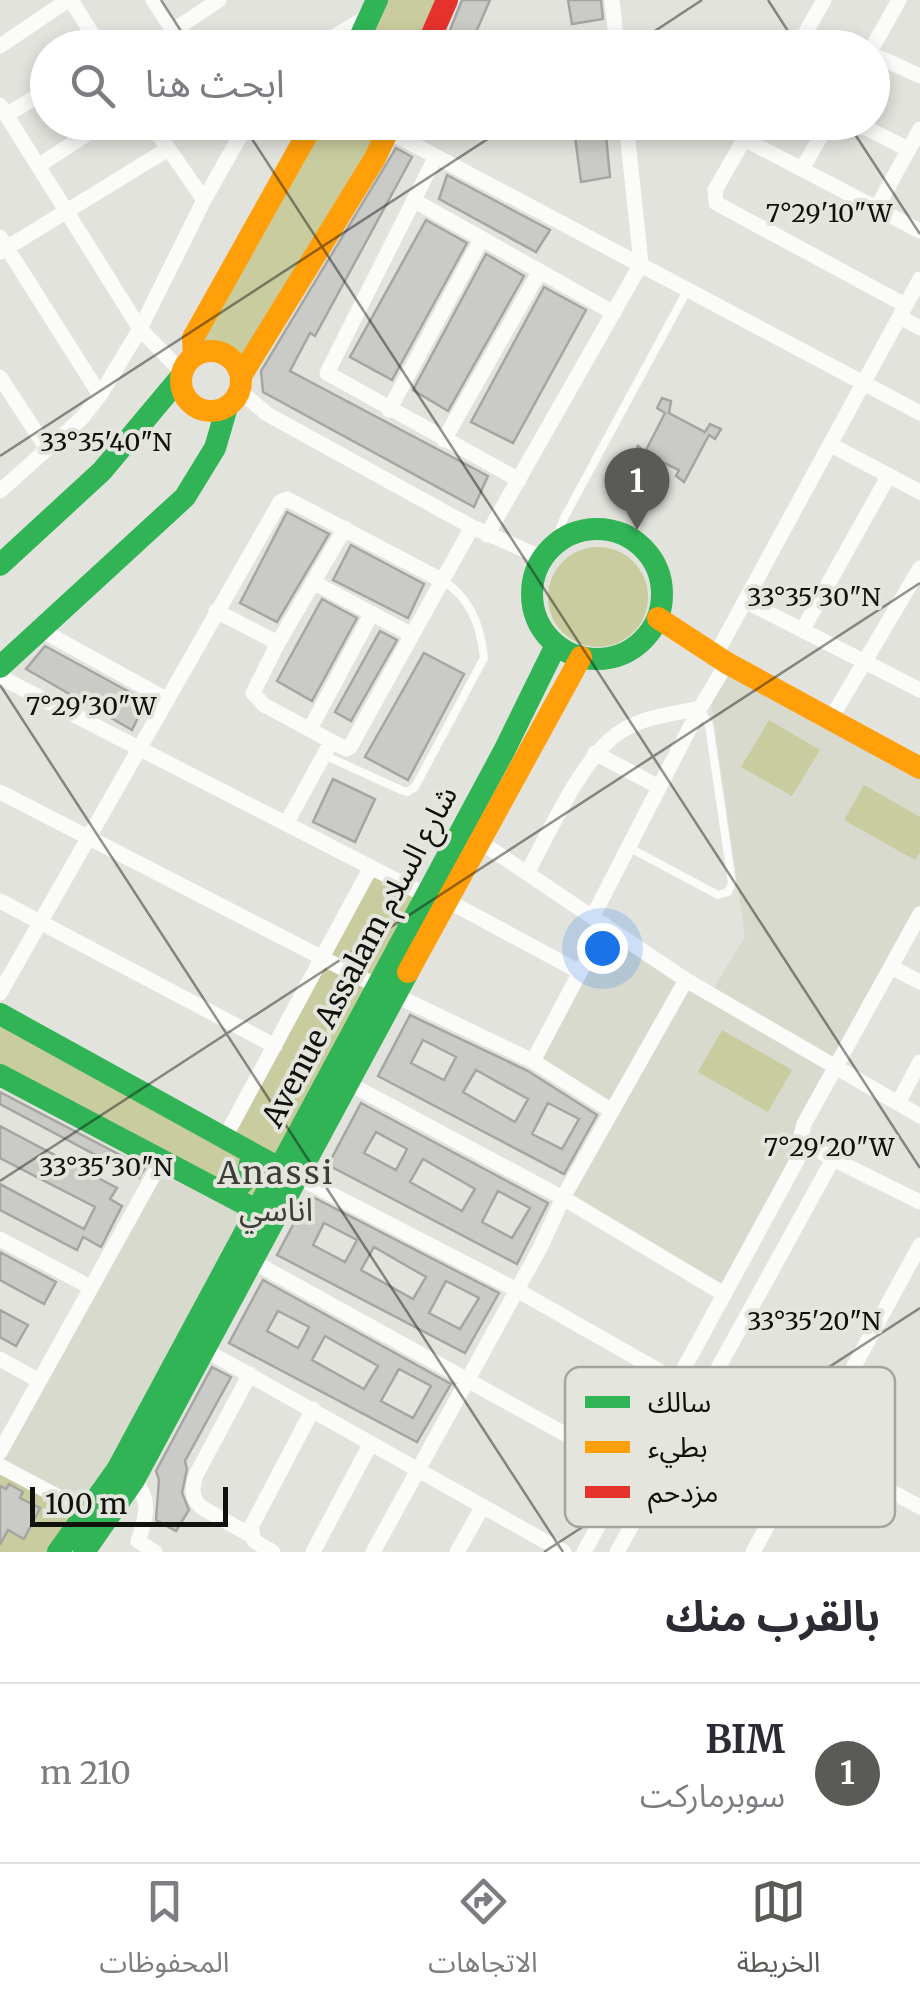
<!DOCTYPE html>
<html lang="ar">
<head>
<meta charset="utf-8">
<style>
  :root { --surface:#fff; --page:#f2f2f3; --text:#2b2b33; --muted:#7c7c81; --line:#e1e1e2; --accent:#5a5a57 }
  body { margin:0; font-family:Merriweather,"Noto Sans Arabic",serif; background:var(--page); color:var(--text); direction:rtl }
  .scale { position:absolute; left:30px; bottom:25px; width:198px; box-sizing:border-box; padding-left:10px; border:5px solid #11110e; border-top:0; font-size:28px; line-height:35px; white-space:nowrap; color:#11110e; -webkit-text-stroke:8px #e4e5dc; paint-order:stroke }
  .you { position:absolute; left:602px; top:948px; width:35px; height:35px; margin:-25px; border:8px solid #fff; border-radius:50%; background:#1a73e8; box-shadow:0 0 0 15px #1a73e833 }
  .badge { display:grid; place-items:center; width:65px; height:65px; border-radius:50%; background:var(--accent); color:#fff; font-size:32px; font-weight:700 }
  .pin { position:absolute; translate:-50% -82px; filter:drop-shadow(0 2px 5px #0008) }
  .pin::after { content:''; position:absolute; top:52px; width:35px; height:30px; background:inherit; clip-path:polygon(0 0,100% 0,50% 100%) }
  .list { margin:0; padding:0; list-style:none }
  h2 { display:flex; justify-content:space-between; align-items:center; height:130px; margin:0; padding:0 40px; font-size:42px }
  h2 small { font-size:32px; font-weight:400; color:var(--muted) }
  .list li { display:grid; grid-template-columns:65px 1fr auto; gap:30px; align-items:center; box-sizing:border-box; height:180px; padding:0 40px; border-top:2px solid var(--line) }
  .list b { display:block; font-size:38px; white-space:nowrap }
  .list p { margin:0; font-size:32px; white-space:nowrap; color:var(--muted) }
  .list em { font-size:32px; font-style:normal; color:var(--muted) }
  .icon { flex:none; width:55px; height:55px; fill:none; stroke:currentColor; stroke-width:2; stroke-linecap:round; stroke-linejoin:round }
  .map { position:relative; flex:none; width:920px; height:1552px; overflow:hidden; direction:ltr }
  .search { position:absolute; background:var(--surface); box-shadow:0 5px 15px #0003; left:30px; right:30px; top:30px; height:110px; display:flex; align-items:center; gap:25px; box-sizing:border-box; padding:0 35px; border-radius:55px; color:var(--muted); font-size:38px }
  .sheet { height:310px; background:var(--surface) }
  nav { display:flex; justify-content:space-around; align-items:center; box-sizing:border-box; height:140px; border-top:2px solid var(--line); background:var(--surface); font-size:28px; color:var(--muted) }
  nav a { display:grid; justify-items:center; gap:5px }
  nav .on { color:var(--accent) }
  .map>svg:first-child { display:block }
</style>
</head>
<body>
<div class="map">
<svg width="920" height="1552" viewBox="0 0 920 1552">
  <rect width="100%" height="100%" fill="#e3e3de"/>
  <!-- built -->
  <path fill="#d8dace" d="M719,669L920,764V905L833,1068L807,1136L727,1288L566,1197L613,1110L526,1064L601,922L709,995L745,937L709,687Z
    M162,1160L256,1210L87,1512L0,1466V1452Z"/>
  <!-- green -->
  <path fill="#c9cc9e" d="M381,0H441L423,47L359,48Z
    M322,123H383L242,363L223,346L200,344Z
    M548 597a50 50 0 1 1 100 0a50 50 0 1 1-100 0Z
    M769,720L820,750L792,796L741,767Z
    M864,785L920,817V852L915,860L844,820Z
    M371,867L425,895L256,1210L0,1073V1021L224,1139Z
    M722,1030L792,1070L768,1112L698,1072Z
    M0,1466L87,1512L58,1552H0Z"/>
  <!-- building -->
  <path fill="#cacac6" stroke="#a5a5a2" stroke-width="2.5" fill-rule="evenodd" d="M462,0H490L469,48H443Z
    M568,0H601L603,19L572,24Z
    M573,122L605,125L610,177L581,182Z
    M396,148L412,157L315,336L310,333L290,371L488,476L474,507L263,392L261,371Z
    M447,175L550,230L536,252L439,199Z
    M426,220L467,243L392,380L350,357Z
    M486,254L524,276L448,411L413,390Z
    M544,287L586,310L513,443L471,422Z
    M662,398L671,401L669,413L705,432L710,424L721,429L715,439L709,435L684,482L676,476L679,470L645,454L627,476L622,472L638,446L645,452L665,413L657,408Z
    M287,512L329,534L277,622L240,603Z
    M351,545L424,584L408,618L333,580Z
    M322,599L357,618L312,701L277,681Z
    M380,631L397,640L351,721L335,712Z
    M45,646L146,701L132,730L26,669Z
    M424,653L464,674L408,780L365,757Z
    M333,779L375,799L355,842L313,822Z
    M410,1015L528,1071L597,1115L564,1174L378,1076ZM423,1040L456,1057L444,1080L411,1063ZM476,1070L528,1099L515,1122L463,1092ZM548,1103L579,1119L562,1149L532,1134Z
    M0,1092L145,1168L139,1178L0,1104Z
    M361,1103L548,1203L517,1264L328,1165ZM376,1132L407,1149L396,1170L364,1153ZM423,1159L475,1189L462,1211L410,1182ZM498,1191L530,1208L512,1238L482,1222Z
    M0,1126L117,1188L110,1199L122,1206L101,1247L83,1237L77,1250L0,1210V1184L84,1229L95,1207L0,1158Z
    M309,1195L499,1293L465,1353L277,1255ZM324,1223L357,1240L345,1262L313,1245ZM374,1247L426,1277L413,1299L361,1270ZM446,1281L479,1298L460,1329L429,1313Z
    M0,1252L56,1282L44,1304L0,1280Z
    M263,1280L451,1384L417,1442L229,1343ZM278,1311L309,1327L298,1348L267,1331ZM325,1336L378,1366L364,1389L312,1360ZM399,1369L431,1386L413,1418L381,1401Z
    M0,1310L28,1325L16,1346L0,1337Z
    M212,1367L231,1377L185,1461L187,1469L182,1493L189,1510L176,1531L156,1520L159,1480L156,1471Z
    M9,1484L23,1492L20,1498L40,1508L24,1539L8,1530L0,1545V1486L6,1489Z"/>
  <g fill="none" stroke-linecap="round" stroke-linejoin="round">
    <!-- lane -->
    <path stroke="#fbfbfa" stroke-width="8" d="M735,122L749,131
      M553,546L564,518L688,289
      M324,755L401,790L407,792L415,787L484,658C481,627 470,597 443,581
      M628,847L718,895L728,892L732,883L709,725L700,709"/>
    <!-- street -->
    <path stroke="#fbfbfa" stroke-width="15" d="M71,0L101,48
      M153,0L185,48
      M612,0L617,48
      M174,30L219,0
      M0,46L68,0
      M314,48L371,15
      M797,48L824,0
      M872,48L899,0
      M872,54L920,76
      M0,105L140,329L181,371
      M6,115L48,90
      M150,122L204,200
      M754,122L715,190L716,203L905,305
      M854,122L908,149
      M388,131L920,413
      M744,139L920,231
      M436,156L327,373L519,480
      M38,166L105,122
      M802,169L829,122
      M415,201L614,313
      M876,209L920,129
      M0,237L100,395
      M0,252L168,149
      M900,317L920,328
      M0,377L47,449
      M240,391L267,414L472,527L543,558
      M389,410L482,238
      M444,440L540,271
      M831,445L920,492
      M0,491L82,418L100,395L140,329L204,200L248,122
      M345,528L278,643L253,693L264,705L346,749L350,747L472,527
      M487,535L641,264L626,122
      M313,582L412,635
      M745,601L920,690
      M216,611L278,643
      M803,629L889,475
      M41,630L166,699
      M715,656L920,279
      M0,677L425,895
      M830,720L920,568
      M310,729L372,613
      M595,753L659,787
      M0,792L377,986
      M286,824L331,742
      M482,843L686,980L920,1116
      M527,873C549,833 581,760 617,734C640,717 672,714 700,708
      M0,901L275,1046
      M448,901L578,971
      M920,914L804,1124L800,1139L833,1159L920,1202
      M593,916L700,708L727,663
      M605,925L533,1061L612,1111
      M891,967L920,982
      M0,993L280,502L287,499L295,503L443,581
      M395,995L533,1061
      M348,1083L563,1198L724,1294
      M898,1103L920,1062
      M224,1139L371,867
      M298,1177L517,1290L677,1381
      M0,1239L90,1287
      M252,1261L630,1470
      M205,1350L564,1552
      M0,1359L39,1381
      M250,1374L196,1475C192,1488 191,1497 201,1507L250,1535
      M705,1391L920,1507
      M0,1452L162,1160
      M0,1466L87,1512
      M134,1480C152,1500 146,1518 138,1541L155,1552
      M273,1552L254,1541L251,1527L313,1409
      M313,1552L371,1443
      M373,1552L540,1248L564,1196L686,980
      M457,1552L483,1506
      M584,1552L806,1144
      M617,1552L833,1159
      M753,1552L920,1245"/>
    <!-- fast -->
    <path stroke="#30b455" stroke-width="22" d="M355,48L377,0
      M532 594a65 65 0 1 1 130 0a65 65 0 1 1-130 0Z
      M0,565L102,471L179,379
      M0,667L185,497L215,448L227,407
      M0,1014L279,1168
      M0,1075L256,1210
      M230,1196L247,1178L252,1154
      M58,1552L117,1470L504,751L556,645
      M84,1552L134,1480L408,972"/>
    <!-- slow -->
    <path stroke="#ff9f0a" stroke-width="22" d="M181 381a30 30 0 1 1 60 0a30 30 0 1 1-60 0Z
      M194,356L193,338L314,122
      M241,376L375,158L392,122
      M658,618L727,663L920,768
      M408,972L581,657"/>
    <!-- jam -->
    <path stroke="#e5322d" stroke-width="22" d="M426,48L447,0"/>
  </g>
  <!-- ticks -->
  <path fill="none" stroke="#11110e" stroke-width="2.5" stroke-opacity="0.45" d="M161,0L192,48M768,0L799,48M629,48L702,0M241,122L920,1168M847,122L920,234M0,456L514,122M0,685L563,1552M0,1181L920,583M544,1552L920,1308"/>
  <g text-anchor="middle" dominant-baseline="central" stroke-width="8" stroke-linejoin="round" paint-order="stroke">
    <!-- street labels -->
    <g font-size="30" fill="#11110e" stroke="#e4e5dc">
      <text transform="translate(359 956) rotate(-62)">Avenue Assalam شارع السلام</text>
    </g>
    <!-- neighbourhood labels -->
    <g font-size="32" letter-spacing="2.5" fill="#3d3e37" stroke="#e4e5dc">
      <text x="276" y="1173">Anassi<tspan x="276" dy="37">اناسي</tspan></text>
    </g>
  </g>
  <!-- legend -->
  <rect x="565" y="1367" width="330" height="160" rx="15" fill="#e4e5dc" stroke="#a5a59e" stroke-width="2.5"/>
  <rect x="585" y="1396" width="45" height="12" fill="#30b455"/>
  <rect x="585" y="1441" width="45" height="12" fill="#ff9f0a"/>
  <rect x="585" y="1486" width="45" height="12" fill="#e5322d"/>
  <g font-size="28" fill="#11110e">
    <text x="648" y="1412">سالك</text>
    <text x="648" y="1457">بطيء</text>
    <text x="648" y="1502">مزدحم</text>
  </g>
  <g font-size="25" text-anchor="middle" fill="#11110e" stroke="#e4e5dc" stroke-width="8" stroke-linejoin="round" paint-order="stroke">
    <text x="829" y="222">7°29'10"W</text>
    <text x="106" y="451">33°35'40"N</text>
    <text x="814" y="606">33°35'30"N</text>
    <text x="91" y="715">7°29'30"W</text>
    <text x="829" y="1156">7°29'20"W</text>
    <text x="106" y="1176">33°35'30"N</text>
    <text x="814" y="1330">33°35'20"N</text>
  </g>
</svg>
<div class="scale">100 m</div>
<div class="you"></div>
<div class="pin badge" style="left:637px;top:530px">1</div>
<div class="search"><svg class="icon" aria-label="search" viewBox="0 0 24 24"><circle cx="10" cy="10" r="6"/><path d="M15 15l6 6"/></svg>ابحث هنا</div>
</div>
<section class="sheet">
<h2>بالقرب منك<small></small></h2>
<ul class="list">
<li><span class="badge">1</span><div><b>BIM</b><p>سوبرماركت</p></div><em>210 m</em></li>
</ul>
</section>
<nav>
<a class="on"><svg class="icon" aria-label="map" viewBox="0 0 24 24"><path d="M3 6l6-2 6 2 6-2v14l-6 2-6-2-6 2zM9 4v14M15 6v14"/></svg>الخريطة</a>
<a><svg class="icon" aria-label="directions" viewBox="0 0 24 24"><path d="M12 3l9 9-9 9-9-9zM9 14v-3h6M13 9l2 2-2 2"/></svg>الاتجاهات</a>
<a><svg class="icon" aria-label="saved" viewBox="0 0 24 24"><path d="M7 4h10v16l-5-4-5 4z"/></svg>المحفوظات</a>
</nav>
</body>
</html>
